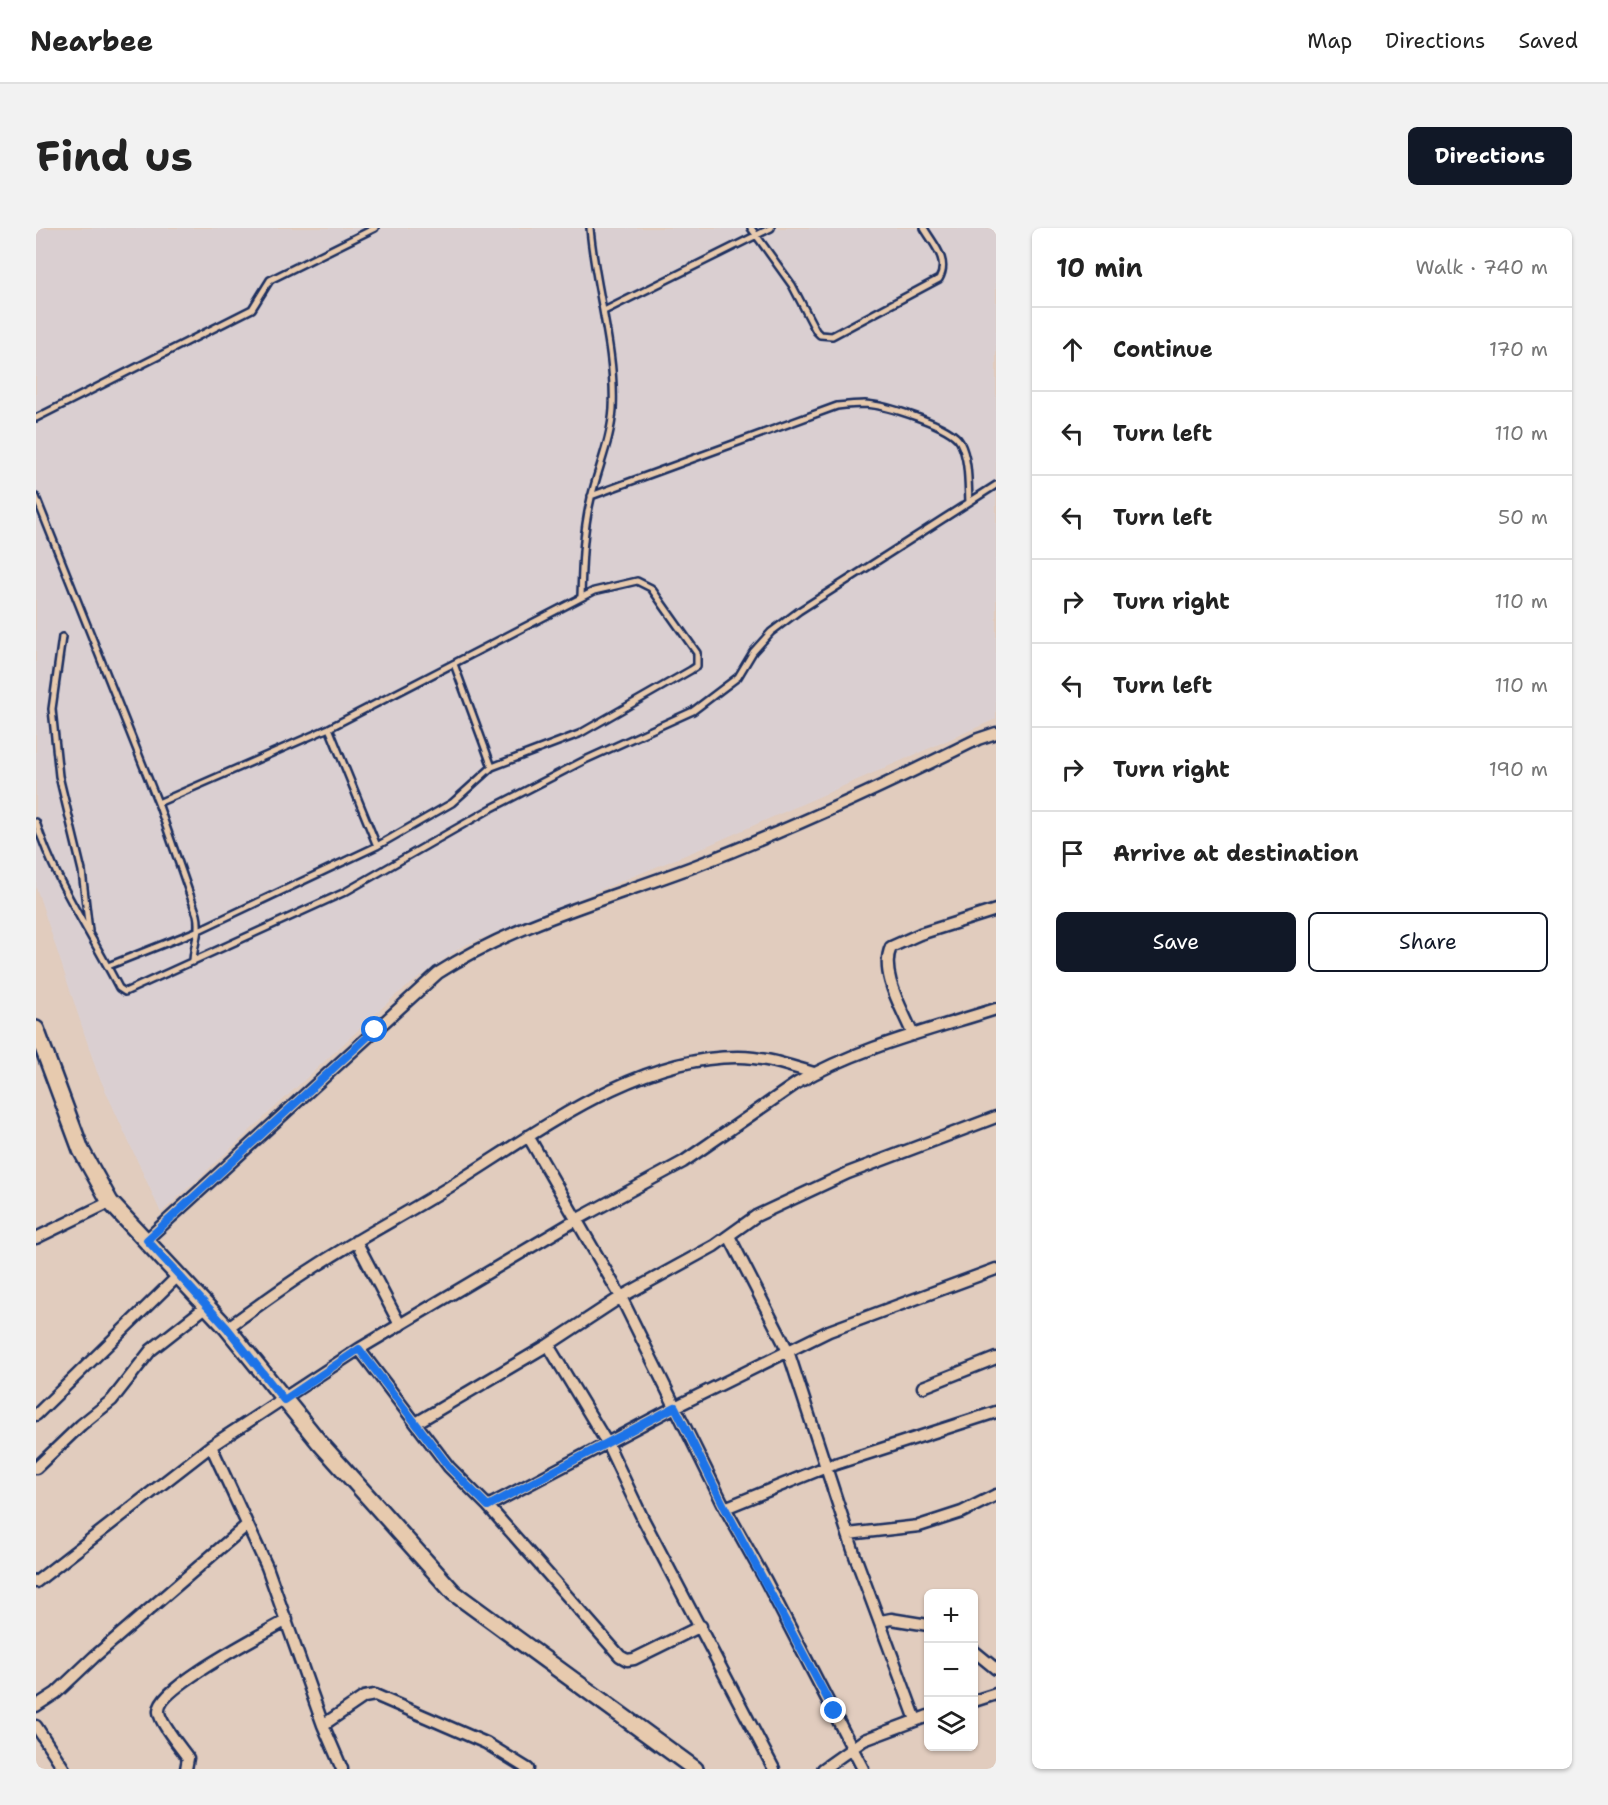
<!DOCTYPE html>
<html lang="en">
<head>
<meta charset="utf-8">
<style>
  :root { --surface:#fff; --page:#f2f2f2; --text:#222; --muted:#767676; --line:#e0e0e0; --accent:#111827 }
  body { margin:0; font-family:"Shantell Sans",sans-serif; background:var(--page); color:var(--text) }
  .controls { position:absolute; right:18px; bottom:18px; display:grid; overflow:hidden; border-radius:9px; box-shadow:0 2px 4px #0004 }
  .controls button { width:54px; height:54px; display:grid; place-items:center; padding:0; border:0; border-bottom:2px solid var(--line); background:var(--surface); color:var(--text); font:30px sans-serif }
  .stop { position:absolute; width:18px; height:18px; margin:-14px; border:4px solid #1a73e8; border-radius:50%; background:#fff }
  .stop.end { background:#1a73e8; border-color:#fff; box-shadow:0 2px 6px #0008 }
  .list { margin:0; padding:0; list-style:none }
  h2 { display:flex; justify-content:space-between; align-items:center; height:78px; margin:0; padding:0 24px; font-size:26px }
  h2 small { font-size:20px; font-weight:400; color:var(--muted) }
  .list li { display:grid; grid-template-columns:39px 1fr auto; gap:18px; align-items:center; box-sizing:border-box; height:84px; padding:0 24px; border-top:2px solid var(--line) }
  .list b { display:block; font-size:22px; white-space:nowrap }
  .list em { font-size:20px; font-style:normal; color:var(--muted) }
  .actions { display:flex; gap:12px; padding:18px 24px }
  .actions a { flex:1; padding:14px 0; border:2px solid var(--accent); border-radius:9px; text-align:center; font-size:21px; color:var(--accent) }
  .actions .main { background:var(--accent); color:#fff }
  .icon { flex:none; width:33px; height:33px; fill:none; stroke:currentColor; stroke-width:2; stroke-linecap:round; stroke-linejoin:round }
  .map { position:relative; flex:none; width:960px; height:1541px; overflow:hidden; border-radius:9px }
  header { display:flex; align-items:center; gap:36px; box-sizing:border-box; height:84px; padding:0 30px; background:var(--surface); border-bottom:2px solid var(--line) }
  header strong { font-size:28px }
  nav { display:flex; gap:33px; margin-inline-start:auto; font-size:21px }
  .intro { display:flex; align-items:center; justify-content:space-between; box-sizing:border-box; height:144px; padding:0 36px }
  h1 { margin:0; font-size:42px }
  .button { padding:15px 27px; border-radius:9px; background:var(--accent); color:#fff; font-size:21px; font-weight:700 }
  main { display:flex; gap:36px; padding:0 36px }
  aside { flex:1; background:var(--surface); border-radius:9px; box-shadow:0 2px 4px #0004 }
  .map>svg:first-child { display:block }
</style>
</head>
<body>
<header>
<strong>Nearbee</strong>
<nav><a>Map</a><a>Directions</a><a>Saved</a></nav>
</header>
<div class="intro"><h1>Find us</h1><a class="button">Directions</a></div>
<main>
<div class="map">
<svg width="960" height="1541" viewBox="0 0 960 1541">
  <rect width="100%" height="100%" fill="#e1ccbe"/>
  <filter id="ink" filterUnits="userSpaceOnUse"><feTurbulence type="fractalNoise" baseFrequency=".0167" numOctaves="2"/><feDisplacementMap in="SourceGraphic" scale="12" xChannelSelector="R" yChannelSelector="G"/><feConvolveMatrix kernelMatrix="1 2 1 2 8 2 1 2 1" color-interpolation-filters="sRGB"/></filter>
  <g filter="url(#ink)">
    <!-- built -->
    <path fill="#dacfd1" d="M0,0H960V491L664,621L425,719L360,767L125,985L61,844L0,659Z"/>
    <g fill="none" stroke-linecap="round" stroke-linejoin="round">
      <!-- lane casing -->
      <g stroke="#1b2f5e" stroke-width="10">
        <path id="lane" d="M715,0L756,57L780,103L784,107L796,108L903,51C914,32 897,16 888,0
          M568,83L735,0
          M0,190L216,81L234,52L339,0
          M555,268L801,178C810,177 820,176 829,176C849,177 915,197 924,214C933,231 932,255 933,274
          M0,269L122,575L161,687C165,703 157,718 157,734
          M545,369C546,335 547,303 555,270C562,240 575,212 577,181C580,120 559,61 554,0
          M26,409L16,481L23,548L46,643L53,703
          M418,436L456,539
          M293,500L341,618
          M0,594C19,654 55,705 83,760L89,764L309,664L456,580L549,532L657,483L702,449L717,424L735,404L763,383L960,257
          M72,738L163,702L341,618L416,575L456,539L543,506L655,442L661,438V425L615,360L601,353L558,363L293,500L122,575"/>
      </g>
      <!-- street casing -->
      <g stroke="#1b2f5e" stroke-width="15">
        <path id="street" d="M877,807C867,782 843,745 855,719L884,706L960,682
          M492,908L585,1069L689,1280L730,1353L827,1541
          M693,1008L752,1123L819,1328L880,1492
          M0,1010L74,974
          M110,1012L402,745C480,695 572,671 659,638C755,601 850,557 942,511L960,505
          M320,1013L364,1097
          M191,1100C219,1080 247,1059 277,1040C321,1011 368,987 413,959C498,907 598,828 703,829C729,829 753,838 778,845
          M512,1117L571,1215L606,1289L738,1541
          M323,1121L413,1239L452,1278L584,1428L591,1432L598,1431L665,1398
          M887,1159L960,1130
          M0,1187L143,1047
          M380,1195L512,1117L585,1069L678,1018L720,988L812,945L960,889
          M175,1218L231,1339L287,1497L306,1541
          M0,1240L45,1197L76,1172L115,1122L171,1078
          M452,1278L639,1179L793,1103L960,1041
          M689,1280L790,1239L960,1184
          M812,1306L883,1298L926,1284L960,1267
          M0,1354L175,1218L323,1121L542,991L647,934L761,855C821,820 894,802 960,781
          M845,1393L855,1391L892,1397
          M938,1423L960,1441
          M938,1473L960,1466
          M0,1478L20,1465L58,1429L211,1297
          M287,1497L328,1469L339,1467L450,1515L492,1541
          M0,1498L28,1541
          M150,1541L152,1530C145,1520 124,1495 123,1484C120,1460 229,1405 251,1392
          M787,1541L828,1512L892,1488"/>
      </g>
      <!-- secondary casing -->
      <g stroke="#1b2f5e" stroke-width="20">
        <path id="secondary" d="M0,801L45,922L74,974L191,1100L283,1214L418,1365L659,1541"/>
      </g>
      <!-- lane -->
      <use href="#lane" stroke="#e7caae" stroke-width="5"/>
      <!-- street -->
      <use href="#street" stroke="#e7caae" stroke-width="10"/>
      <!-- secondary -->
      <use href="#secondary" stroke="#e7caae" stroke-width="15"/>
    </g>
  </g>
  <g fill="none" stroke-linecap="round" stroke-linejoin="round" filter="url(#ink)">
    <!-- route -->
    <path stroke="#1a73e8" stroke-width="8" d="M339,802L111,1012L191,1100L248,1172L323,1121L413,1239L452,1278L639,1179L689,1280L798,1483"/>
  </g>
</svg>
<div class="controls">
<button>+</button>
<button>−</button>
<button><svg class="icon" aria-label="layers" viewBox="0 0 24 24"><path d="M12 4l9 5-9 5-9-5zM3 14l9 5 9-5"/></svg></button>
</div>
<div class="stop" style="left:339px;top:802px"></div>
<div class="stop end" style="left:798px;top:1483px"></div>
</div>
<aside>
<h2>10 min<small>Walk · 740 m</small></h2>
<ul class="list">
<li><svg class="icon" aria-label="ahead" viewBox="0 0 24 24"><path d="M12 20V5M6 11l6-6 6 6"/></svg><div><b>Continue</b></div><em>170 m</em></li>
<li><svg class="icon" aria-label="left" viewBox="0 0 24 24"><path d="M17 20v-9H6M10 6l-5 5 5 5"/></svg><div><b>Turn left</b></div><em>110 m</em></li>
<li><svg class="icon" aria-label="left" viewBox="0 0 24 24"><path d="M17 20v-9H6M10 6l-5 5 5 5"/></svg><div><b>Turn left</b></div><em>50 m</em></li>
<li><svg class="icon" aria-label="right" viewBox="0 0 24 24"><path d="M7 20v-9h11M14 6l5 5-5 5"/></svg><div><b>Turn right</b></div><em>110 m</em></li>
<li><svg class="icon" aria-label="left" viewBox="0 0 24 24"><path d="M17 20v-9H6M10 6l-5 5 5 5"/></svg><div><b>Turn left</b></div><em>110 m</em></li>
<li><svg class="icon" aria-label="right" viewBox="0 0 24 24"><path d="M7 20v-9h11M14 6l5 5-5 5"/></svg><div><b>Turn right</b></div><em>190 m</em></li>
<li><svg class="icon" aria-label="arrive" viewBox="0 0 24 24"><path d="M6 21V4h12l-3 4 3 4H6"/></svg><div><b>Arrive at destination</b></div></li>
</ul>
<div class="actions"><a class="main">Save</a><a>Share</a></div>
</aside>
</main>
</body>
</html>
